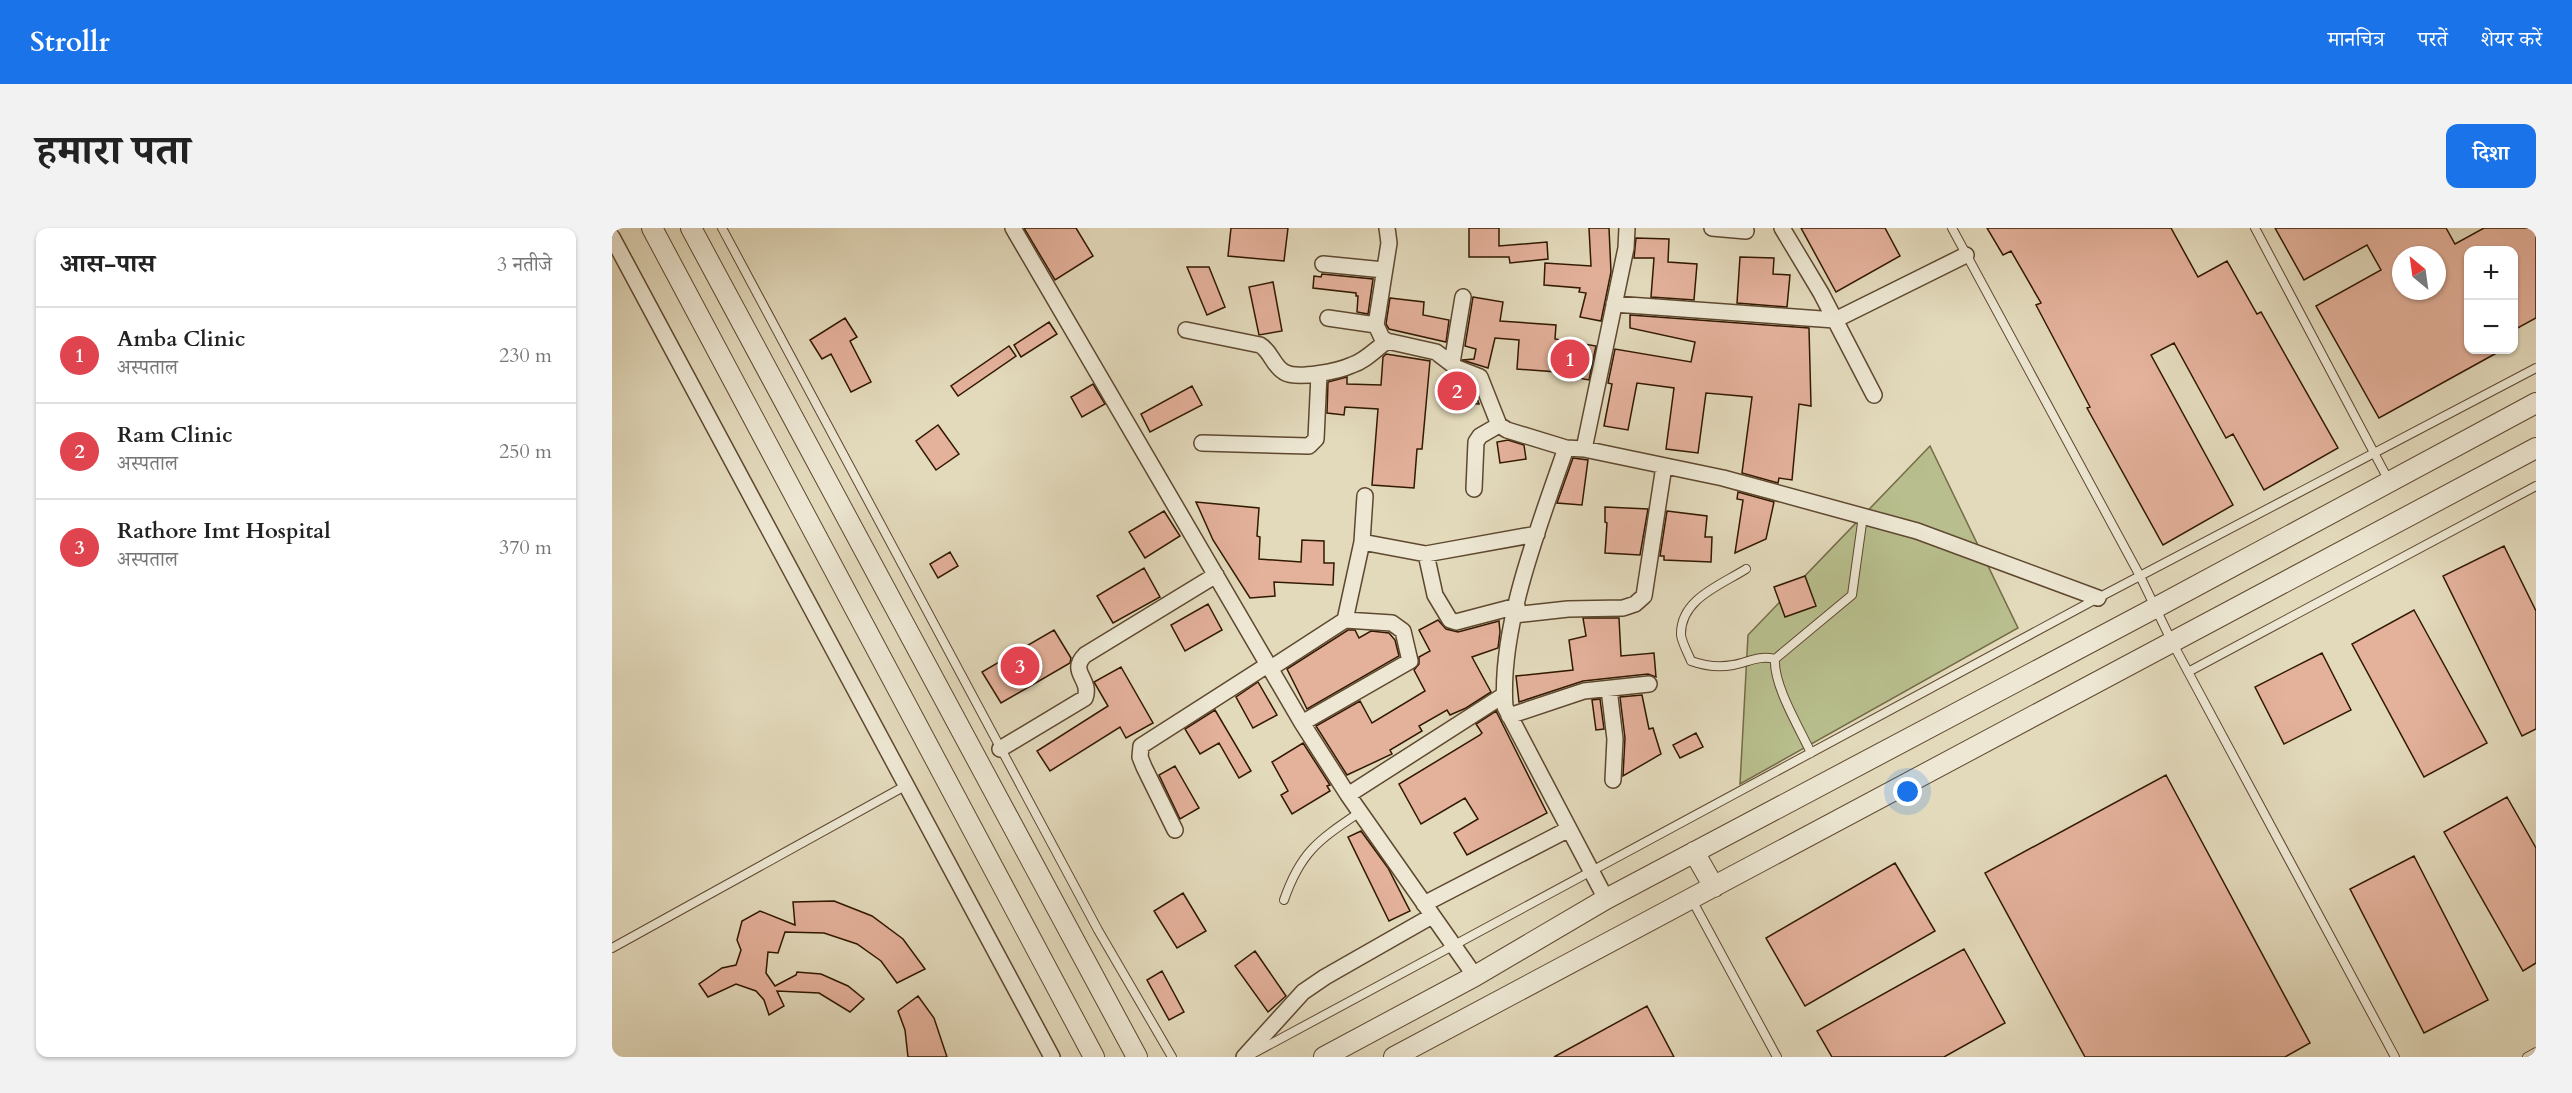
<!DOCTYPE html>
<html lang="hi">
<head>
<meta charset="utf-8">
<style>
  :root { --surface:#fff; --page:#f2f2f2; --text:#222; --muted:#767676; --line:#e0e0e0; --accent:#1a73e8 }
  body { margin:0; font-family:Cardo,"Noto Serif Devanagari",serif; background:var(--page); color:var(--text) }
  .controls { position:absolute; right:18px; top:18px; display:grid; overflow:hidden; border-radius:12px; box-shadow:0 2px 4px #0004 }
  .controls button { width:54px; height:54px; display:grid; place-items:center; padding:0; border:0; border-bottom:2px solid var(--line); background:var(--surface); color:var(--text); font:30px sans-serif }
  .compass { position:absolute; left:1780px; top:18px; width:54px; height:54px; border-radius:50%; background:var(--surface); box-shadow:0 2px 4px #0004; rotate:331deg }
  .you { position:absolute; left:1296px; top:564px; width:21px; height:21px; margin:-15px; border:4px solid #fff; border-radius:50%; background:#1a73e8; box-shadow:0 0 0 9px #1a73e833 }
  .badge { display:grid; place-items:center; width:39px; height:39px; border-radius:50%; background:var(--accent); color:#fff; font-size:20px; font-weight:700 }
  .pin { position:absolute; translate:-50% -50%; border:3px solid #fff; box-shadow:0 2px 6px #0006 }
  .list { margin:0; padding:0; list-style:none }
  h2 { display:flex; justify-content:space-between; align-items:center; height:78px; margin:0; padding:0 24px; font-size:26px }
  h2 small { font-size:20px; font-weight:400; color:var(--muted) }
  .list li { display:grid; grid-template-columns:39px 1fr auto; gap:18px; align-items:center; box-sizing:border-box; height:96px; padding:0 24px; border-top:2px solid var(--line) }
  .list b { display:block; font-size:22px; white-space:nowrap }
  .list p { margin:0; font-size:20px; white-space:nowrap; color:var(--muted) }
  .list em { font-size:20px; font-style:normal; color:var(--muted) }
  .map { position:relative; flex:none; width:1924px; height:829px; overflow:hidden; border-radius:12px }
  header { display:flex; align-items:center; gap:36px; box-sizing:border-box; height:84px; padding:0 30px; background:var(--accent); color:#fff }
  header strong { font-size:28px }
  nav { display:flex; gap:33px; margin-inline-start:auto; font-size:21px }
  .intro { display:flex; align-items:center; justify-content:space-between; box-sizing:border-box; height:144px; padding:0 36px }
  h1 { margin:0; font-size:42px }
  .button { padding:15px 27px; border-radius:12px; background:var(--accent); color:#fff; font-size:21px; font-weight:700 }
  main { display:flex; gap:36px; padding:0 36px }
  aside { flex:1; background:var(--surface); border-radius:12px; box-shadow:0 2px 4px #0004 }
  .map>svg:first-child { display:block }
</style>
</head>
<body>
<header>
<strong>Strollr</strong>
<nav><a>मानचित्र</a><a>परतें</a><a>शेयर करें</a></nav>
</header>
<div class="intro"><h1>हमारा पता</h1><a class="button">दिशा</a></div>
<main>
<aside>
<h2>आस-पास<small>3 नतीजे</small></h2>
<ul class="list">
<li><span class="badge" style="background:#e0444e">1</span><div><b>Amba Clinic</b><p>अस्पताल</p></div><em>230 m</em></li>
<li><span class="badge" style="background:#e0444e">2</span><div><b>Ram Clinic</b><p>अस्पताल</p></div><em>250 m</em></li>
<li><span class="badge" style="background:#e0444e">3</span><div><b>Rathore Imt Hospital</b><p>अस्पताल</p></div><em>370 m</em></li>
</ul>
</aside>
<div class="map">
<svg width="1924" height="829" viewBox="0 0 1924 829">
  <rect width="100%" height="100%" fill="#e3dabc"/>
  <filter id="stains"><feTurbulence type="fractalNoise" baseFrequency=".00333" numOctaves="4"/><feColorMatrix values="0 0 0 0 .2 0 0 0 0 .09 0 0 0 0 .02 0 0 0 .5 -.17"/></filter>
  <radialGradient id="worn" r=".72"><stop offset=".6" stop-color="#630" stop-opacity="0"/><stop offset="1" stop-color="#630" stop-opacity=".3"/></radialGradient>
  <!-- green -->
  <path fill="#b8be8d" stroke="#746b46" stroke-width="1.5" d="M1318,218L1406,400L1128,556L1136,407Z"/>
  <!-- building -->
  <path fill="#e4b19b" stroke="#311800" stroke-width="1.5" fill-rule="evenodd" d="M412,0H464L481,28L443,52Z
    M619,0H676L672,33L616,28Z
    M857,0H887V18L935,14L936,31L898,35L897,29H857Z
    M977,0H997L999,44L989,93L968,89L974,65L967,64L968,60L932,57L933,35L979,38Z
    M1189,0H1273L1288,28L1224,64Z
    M1375,0H1559L1586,49L1615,33L1645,86L1649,84L1726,220L1652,262L1621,206L1614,210L1562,115L1539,127L1621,277L1551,317L1475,180L1478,179L1424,77L1429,75L1399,23L1391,27Z
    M1663,0H1834L1843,16L1872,0H1924V90L1902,102V22H1857V122H1890L1767,190L1704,78L1769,42L1755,17L1692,52ZM1789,27H1825V63H1789Z
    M1024,10L1057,11L1056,34L1085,36L1082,72L1039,69L1042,30H1022Z
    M1128,29L1162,30L1161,46L1178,47L1175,79L1125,75Z
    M575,39H597L613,79L595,87Z
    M710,46L761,51L756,86L745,84L746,68H744V65L701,60L702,48L709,49Z
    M661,54L670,103L647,107L637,59Z
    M861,69L891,74L888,93L944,97L943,111L984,118L977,152L944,146L945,144L905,141L907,112L883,110L876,140L850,132L862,131L864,121L853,118Z
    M778,70L812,74L811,87L837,92L834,114L777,101L774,96Z
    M1018,87L1197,100L1199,178L1187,176L1180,252L1167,250L1166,255L1130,245L1140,169L1094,165L1086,225L1054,221L1062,160L1025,155L1016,202L992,198L1000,156L996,155L1003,121L1079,134L1083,114L1018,100Z
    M233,90L245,109L238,113L259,154L239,164L219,126L210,131L198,112Z
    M437,94L445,106L409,129L402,117Z
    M397,118L404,128L346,168L339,158Z
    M774,126L818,133L810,221H805L802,260L760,257L766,181L733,179L732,187L715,185L716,154L735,149V156L769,157L771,129Z
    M839,148L860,157L867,176L833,174Z
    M481,156L493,176L470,189L459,169Z
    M580,158L590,177L538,204L529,186Z
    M326,197L347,226L324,242L304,213Z
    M896,212L912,217L914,231L888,235L885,214Z
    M961,230L976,232L970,277L945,275Z
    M1126,264L1162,274L1154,311L1123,325L1131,272L1125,271Z
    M584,274L647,280L645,308L648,309L647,331L689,334L690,312L712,313V335H722L721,357L662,354L663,368L638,370L601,312Z
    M993,279L1036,281L1028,327L993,325L995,295L993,294Z
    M552,283L568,308L533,330L517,304Z
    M1055,283L1095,288L1093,309H1100L1099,334L1052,332V328H1048Z
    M1892,318L1924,383V501L1910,508L1831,348Z
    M338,324L346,338L326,350L318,336Z
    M532,340L548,369L501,395L485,368Z
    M1193,348L1204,378L1173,389L1162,359Z
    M596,376L610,402L573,423L559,397Z
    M1802,382L1875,515L1812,549L1740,416Z
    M971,390H1007L1009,428L1042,425L1044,449L1036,446L971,453L907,474L904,448L961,442L957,412L974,408Z
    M826,392L834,401L846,404L887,393L888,404L886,420L860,429L879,464L854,480L838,487L835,482L807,498L810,503L778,522L780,526L735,547L704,498L748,473L760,495L813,463L802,442L807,436V429L818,423L807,402Z
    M442,402L459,430L458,435L389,475L370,444Z
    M736,402H743L747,410L759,403L777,405L783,412L787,428L695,481L675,441Z
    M1710,425L1739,482L1672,516L1643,459Z
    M509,439L541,495L514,510L508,499L438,543L425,523L496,478L482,454Z
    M646,454L665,487L641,500L624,469Z
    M1030,467L1037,501L1041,500L1049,526L1011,548L1013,510L1008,469Z
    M988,471L992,501L984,502L980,472Z
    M603,482L639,543L627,550L607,515L588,526L573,501Z
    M884,483L935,585L855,627L842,605L866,591L853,570L809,596L787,556L868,507L870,505L864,496Z
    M1084,505L1091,519L1068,530L1061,517Z
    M691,515L718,557L715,558L718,563L680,586L669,567L676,563L660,534Z
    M563,538L587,580L568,591L547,547Z
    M1554,547L1698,815L1673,829H1473L1373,645Z
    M1895,569L1924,620V735L1911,743L1832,604Z
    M749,603L776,640L798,683L777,693L736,609Z
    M1802,628L1876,772L1812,805L1738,661Z
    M1283,635L1323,703L1193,778L1154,710Z
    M571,665L594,703L565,720L542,683Z
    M222,673L260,688L291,711L313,741L285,755L269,733L245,716L212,705L173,704L166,725L156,724L154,745L163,758L184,747L185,744L209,746L236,758L252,771L238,784L207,765L165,763L172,778L157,787L152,772L144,763L124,756L96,769L87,756L110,740L124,737L129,722L125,712L130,693L148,683L183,697L181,674Z
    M1352,721L1393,795L1332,829H1220L1205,803Z
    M643,723L674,768L656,784L623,738Z
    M550,743L572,784L557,792L535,752Z
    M306,768L322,790L335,829H296L293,802L286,783Z
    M1035,778L1062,829H942Z"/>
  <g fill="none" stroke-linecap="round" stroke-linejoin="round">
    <!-- service casing -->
    <g stroke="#5e482f" stroke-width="10">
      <path id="service" d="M110,0L486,702L560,829
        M1340,0L1528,348L1560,414L1783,829
        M1643,0L1777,253
        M1134,341C1109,357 1068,371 1069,407C1070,415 1076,425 1079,433C1093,438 1105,440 1121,437C1137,434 1146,427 1163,431
        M1576,444L1924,258
        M1199,525C1188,501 1161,457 1163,431L1240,367L1251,288
        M672,672C689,623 707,612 748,584
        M1080,672L1165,829
        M0,720L293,558
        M642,825L1486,370L1924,140
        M1915,829L1924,824"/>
    </g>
    <!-- minor casing -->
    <g stroke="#5e482f" stroke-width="18">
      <path id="minor" d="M401,0L690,495L736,567L863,748
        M775,0L777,15L764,97L770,110L775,113L824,124L845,140L868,149L887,197L895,202L954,220L972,221L1111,250L1305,303L1486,370
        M1100,0L1134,3
        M1170,0L1209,65L1262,167
        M0,9L440,829
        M711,36L772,42
        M1002,76L1223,92L1354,27
        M716,90L764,97
        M574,102L648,117C659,123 661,138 672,144C685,152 727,143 740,137C753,133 764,121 775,113
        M840,135L851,69
        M590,215L697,218L704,211L707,146
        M954,220C928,296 887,398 893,479L994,671
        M972,221L1014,20L1015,0
        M862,261L864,214L868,208L887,197
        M750,314L814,326L925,306
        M814,326L823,367L838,392L844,394L905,378
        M902,387L956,381L1011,380L1023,376L1032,368L1052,238
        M733,392L750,314L753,268
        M659,440L733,392L780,395L791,403L798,433L690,495
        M997,461L1003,511L1001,552
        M897,488L972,463L1037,456
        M388,521L473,470C480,451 456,444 473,427L604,347
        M736,567L892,467
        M563,602L532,539L528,529L529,518L657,436
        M812,676L957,601
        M632,829L691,764L713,749L820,688"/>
    </g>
    <!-- tertiary casing -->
    <g stroke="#5e482f" stroke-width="22">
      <path id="tertiary" d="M40,0L482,829
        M79,0L525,829
        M1082,624L1102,659
        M712,829L863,748L994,671L1543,380L1924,175
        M782,829L1924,220"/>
    </g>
    <!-- service -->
    <use href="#service" stroke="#ede7d3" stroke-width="8"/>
    <!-- minor -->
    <use href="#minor" stroke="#ede7d3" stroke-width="15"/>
    <!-- tertiary -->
    <use href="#tertiary" stroke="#ede7d3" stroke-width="20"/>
  </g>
  <rect width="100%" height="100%" filter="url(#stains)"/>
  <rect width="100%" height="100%" fill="url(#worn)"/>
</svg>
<div class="controls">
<button>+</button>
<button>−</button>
</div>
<svg class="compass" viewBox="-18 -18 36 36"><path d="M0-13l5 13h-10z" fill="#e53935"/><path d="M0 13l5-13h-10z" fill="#767676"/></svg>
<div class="you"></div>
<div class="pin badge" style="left:958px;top:131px;background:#e0444e">1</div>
<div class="pin badge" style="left:845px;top:163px;background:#e0444e">2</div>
<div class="pin badge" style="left:408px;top:438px;background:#e0444e">3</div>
</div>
</main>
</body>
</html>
